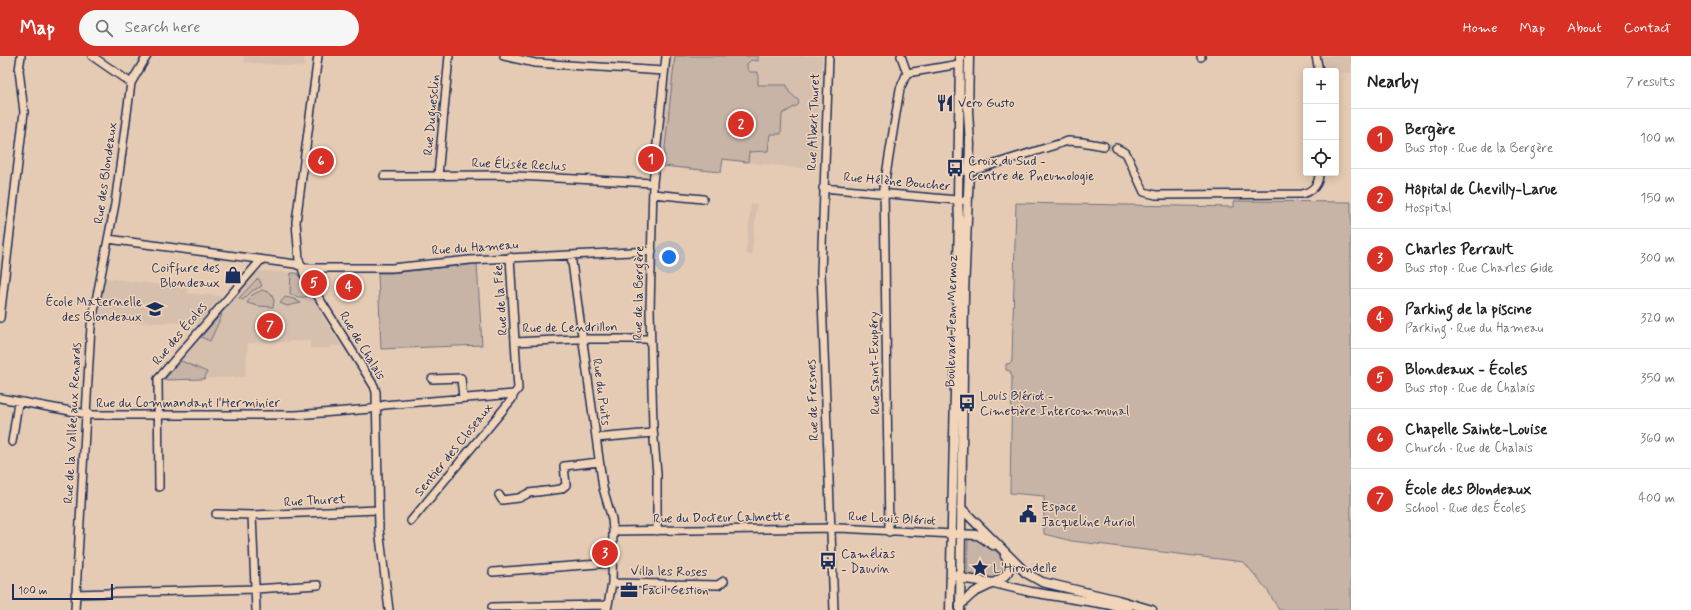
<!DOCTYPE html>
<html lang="en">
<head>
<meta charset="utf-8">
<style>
  :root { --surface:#fff; --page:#f6f6f6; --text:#222; --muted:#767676; --line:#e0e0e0; --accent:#d93025 }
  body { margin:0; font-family:Mynerve,sans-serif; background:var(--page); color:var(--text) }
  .controls { position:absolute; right:12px; top:12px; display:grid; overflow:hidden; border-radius:4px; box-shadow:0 2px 10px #0003 }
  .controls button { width:36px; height:36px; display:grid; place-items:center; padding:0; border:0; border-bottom:1px solid var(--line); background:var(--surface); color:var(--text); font:20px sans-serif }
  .scale { position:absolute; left:12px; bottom:10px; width:101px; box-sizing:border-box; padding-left:4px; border:2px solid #1b2f5e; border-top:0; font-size:11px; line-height:14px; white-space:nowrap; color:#1b2f5e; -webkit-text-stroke:3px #f2d5b8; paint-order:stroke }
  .you { position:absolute; left:669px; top:201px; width:14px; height:14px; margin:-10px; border:3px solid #fff; border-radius:50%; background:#1a73e8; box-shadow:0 0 0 6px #1a73e833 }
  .badge { display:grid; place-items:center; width:26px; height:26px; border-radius:50%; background:var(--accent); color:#fff; font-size:13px; font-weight:700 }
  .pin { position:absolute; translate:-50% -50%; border:2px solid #fff; box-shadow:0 1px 4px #0006 }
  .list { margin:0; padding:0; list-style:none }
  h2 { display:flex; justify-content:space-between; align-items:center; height:52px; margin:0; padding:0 16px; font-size:17px }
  h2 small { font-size:13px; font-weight:400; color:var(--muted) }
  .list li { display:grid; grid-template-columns:26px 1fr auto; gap:12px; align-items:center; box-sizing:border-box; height:60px; padding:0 16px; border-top:1px solid var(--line) }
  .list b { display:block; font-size:15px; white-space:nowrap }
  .list p { margin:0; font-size:13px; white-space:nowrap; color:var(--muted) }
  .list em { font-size:13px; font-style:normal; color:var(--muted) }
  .icon { flex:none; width:22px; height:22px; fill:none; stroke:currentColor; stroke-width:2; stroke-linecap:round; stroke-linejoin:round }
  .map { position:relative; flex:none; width:1351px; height:554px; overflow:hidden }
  header { display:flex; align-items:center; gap:24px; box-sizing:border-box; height:56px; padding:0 20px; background:var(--accent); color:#fff }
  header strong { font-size:19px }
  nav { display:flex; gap:22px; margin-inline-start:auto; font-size:14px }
  .search { width:280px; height:36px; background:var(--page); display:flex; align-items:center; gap:10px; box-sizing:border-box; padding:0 14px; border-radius:22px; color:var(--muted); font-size:15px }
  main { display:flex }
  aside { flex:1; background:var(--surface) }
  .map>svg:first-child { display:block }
</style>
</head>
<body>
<header>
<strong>Map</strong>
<div class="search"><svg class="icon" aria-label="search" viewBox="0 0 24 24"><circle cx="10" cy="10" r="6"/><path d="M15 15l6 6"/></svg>Search here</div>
<nav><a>Home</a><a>Map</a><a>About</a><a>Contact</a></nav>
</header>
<main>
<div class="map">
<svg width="1351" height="554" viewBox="0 0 1351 554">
  <rect width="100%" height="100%" fill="#e5cbb3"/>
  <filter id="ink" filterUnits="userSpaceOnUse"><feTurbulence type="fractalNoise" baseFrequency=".025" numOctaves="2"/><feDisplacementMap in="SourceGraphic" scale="8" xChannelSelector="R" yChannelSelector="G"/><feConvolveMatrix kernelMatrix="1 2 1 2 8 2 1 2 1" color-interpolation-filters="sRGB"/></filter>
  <g filter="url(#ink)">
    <!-- built -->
    <path fill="#d6bfad" d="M244,0H305L304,11L244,6Z
      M670,0H822L817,114L723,104L722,117L659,110Z
      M1320,0H1351V17L1323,15Z
      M751,148H757L752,199L746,198Z
      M263,215L297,217L341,290H331V292H310V285L248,287L245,321L164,324L257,216Z
      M105,222L188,232V237L222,240L199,267L96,266Z"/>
    <!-- green -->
    <path fill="#c7b4a6" stroke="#717282" d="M675,0H758V5L751,4L747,8V12L750,16H758V29H787L789,36L799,45L798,49L782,58L781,78H770L768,95L749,96L748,106L723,103L721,116L663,110Z
      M1234,145L1351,146V554H1279L1268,535L1244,506L1072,485L1044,478V440L1010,437L1012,321L1010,315L1006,314V308L1011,307L1012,304L1016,147L1234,151Z
      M477,208L482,289L381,293L378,217H391Z
      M291,217H297L311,239C303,243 298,241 290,238Z
      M257,223H259L262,230L252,235L243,244L239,242Z
      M262,234L271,237L274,245L273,251L258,250L247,247L252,239Z
      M285,241L294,243L301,247L287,250L280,247Z
      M221,258L222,259L210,285L201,281Z
      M181,305L207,316L204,323L164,324Z
      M973,482C984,484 1001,498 1007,508C1003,525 977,527 967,517L968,483Z"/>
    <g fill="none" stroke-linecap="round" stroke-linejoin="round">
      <!-- minor-tunnel -->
      <path stroke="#bdaca2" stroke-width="7" stroke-dasharray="7 3.5" stroke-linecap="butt" d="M1104,90L1116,92"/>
      <!-- minor casing -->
      <g stroke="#1b2f5e" stroke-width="10">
        <path id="minor" d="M92,0L131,27
          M318,0L296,166L299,204L304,218L374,330L376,336L379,473L389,554
          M504,0L535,7L664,15
          M829,0L821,217L834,554
          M1201,0V1
          M1316,0L1319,15
          M907,17L960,8
          M131,27L147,0
          M1116,92L1126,97L1144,136L1156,139L1302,138C1313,135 1319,129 1319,117
          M959,108L969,116L1068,85L1082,86L1104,90
          M384,120L497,119L653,127
          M438,120L449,0
          M823,132L968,145
          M653,138L703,143
          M108,183L295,208L305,212H392L470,204L652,195
          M571,199L603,432L612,463L613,475L612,527L607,554
          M510,201L515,286
          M0,262L24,56L19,14L21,0
          M432,323L461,322L463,342
          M0,342L92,359H296L371,353L384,349L514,338L518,333L515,286L576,283H650
          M596,382L653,377
          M12,386L18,347
          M159,431L158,323L261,204
          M499,439L502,444L519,442L529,437L561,433L566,429L564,410L599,406
          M216,458L252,459L378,454
          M252,459L256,554
          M411,465L512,343L514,338
          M613,475L839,472L953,478
          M657,475V418L653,372L650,254L653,127L666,0
          M889,476L884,131L900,33L907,17L901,0
          M493,516L611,507
          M612,527L718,529L724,525
          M75,538L255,533L318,529
          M492,551L608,549
          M75,554L91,270L115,148L131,27"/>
      </g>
      <!-- major casing -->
      <g stroke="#1b2f5e" stroke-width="11">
        <path id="major" d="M961,452L1026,517L1042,526L1118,544L1152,554
          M956,478L978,479L993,489
          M956,519L966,523L994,527L1031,536L1106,548L1128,554
          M960,549C965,545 969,540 975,536C988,529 1022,519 1005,500
          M950,554L959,163L958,143L960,0
          M960,554L964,237L970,89L968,55L969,0"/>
      </g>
      <!-- minor -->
      <use href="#minor" stroke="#f2d5b8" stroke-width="7"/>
      <!-- major -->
      <use href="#major" stroke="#f2d5b8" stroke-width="8"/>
    </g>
  </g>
  <!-- icons -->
  <defs>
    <g id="restaurant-bare" transform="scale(1.38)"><path d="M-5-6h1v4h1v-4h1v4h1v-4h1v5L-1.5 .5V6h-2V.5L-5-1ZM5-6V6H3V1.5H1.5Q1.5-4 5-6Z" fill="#1b2f5e" stroke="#f2d5b8" stroke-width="2.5" paint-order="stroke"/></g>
    <g id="bus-bare" transform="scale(1.38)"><path d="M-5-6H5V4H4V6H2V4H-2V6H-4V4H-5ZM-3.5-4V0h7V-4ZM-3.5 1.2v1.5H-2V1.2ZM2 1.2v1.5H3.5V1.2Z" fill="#1b2f5e" stroke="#f2d5b8" stroke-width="2.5" paint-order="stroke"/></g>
    <g id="shop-bare" transform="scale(1.38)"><path d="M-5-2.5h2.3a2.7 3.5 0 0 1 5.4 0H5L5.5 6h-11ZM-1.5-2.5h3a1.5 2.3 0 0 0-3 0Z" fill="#1b2f5e" stroke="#f2d5b8" stroke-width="2.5" paint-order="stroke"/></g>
    <g id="school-bare" transform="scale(1.38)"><path d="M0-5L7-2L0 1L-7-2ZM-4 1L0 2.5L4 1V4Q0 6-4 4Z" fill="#1b2f5e" stroke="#f2d5b8" stroke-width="2.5" paint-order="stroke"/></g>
    <g id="civic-bare" transform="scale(1.38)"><path d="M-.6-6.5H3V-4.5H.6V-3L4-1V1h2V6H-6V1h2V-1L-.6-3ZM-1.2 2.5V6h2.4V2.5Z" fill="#1b2f5e" stroke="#f2d5b8" stroke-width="2.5" paint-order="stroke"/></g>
    <g id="sight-bare" transform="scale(1.38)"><path d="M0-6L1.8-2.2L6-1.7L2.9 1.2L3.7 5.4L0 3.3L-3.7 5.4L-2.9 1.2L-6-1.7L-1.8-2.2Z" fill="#1b2f5e" stroke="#f2d5b8" stroke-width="2.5" paint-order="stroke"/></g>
    <g id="office-bare" transform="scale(1.38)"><path d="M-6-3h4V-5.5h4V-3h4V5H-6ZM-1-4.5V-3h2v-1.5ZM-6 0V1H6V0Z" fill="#1b2f5e" stroke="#f2d5b8" stroke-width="2.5" paint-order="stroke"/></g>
  </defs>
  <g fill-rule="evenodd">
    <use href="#restaurant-bare" x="945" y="47"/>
    <use href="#bus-bare" x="955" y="112"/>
    <use href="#shop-bare" x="233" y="219"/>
    <use href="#school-bare" x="155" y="253"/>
    <use href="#bus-bare" x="967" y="347"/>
    <use href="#civic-bare" x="1028" y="458"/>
    <use href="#bus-bare" x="828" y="505"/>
    <use href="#sight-bare" x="980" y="512"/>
    <use href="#office-bare" x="629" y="534"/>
  </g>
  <g text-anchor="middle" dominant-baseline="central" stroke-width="3" stroke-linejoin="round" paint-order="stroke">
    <!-- poi labels -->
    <g font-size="13" fill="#1b2f5e" stroke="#f2d5b8" text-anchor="start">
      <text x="958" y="47">Vero Gusto</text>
      <text x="968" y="105">Croix du Sud -<tspan x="968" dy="15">Centre de Pneumologie</tspan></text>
      <text x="220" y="212" text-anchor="end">Coiffure des<tspan x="220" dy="15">Blondeaux</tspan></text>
      <text x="142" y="246" text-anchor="end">École Maternelle<tspan x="142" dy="15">des Blondeaux</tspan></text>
      <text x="980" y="340">Louis Blériot -<tspan x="980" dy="15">Cimetière Intercommunal</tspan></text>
      <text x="1041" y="451">Espace<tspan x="1041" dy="15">Jacqueline Auriol</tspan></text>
      <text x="841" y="498">Camélias<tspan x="841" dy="15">- Dauvin</tspan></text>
      <text x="993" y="512">L'Hirondelle</text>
      <text x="642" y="534">Facil Gestion</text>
    </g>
    <!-- street labels -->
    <g font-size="13" fill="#1b2f5e" stroke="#f2d5b8">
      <text transform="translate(432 59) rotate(-85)">Rue Duguesclin</text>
      <text transform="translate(814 66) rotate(-88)">Rue Albert Thuret</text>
      <text transform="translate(519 109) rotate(2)">Rue Élisée Reclus</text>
      <text transform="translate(106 117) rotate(-82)">Rue des Blondeaux</text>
      <text transform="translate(897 126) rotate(5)">Rue Hélène Boucher</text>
      <text transform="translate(475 192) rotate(-4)">Rue du Hameau</text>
      <text transform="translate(639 237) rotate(-89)">Rue de la Bergère</text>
      <text transform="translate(501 244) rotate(-94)">Rue de la Fée</text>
      <text transform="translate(952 265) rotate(-89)">Boulevard Jean Mermoz</text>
      <text transform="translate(570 272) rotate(-1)">Rue de Cendrillon</text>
      <text transform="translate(180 278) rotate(-50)">Rue des Écoles</text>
      <text transform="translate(362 290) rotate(59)">Rue de Chalais</text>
      <text transform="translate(875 307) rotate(-91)">Rue Saint-Exupéry</text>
      <text transform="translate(601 336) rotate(82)">Rue du Puits</text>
      <text transform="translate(813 344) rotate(-92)">Rue de Fresnes</text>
      <text x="188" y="347">Rue du Commandant l'Herminier</text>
      <text transform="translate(73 367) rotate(-87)">Rue de la Vallée aux Renards</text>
      <text transform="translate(454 394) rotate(-51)">Sentier des Closeaux</text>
      <text transform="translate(315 445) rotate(-3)">Rue Thuret</text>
      <text transform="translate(722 462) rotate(-1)">Rue du Docteur Calmette</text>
      <text transform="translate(892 463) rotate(3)">Rue Louis Blériot</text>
      <text transform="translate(669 516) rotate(1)">Villa les Roses</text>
    </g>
  </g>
</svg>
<div class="controls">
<button>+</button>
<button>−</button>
<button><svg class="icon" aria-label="locate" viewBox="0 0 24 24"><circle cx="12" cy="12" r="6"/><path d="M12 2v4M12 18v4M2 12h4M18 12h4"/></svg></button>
</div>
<div class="scale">100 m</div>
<div class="you"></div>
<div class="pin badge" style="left:651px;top:103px">1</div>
<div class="pin badge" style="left:741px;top:68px">2</div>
<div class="pin badge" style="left:605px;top:497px">3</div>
<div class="pin badge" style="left:349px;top:231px">4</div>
<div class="pin badge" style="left:314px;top:227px">5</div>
<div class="pin badge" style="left:321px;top:105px">6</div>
<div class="pin badge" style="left:270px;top:270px">7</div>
</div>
<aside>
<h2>Nearby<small>7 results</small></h2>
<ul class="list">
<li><span class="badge">1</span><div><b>Bergère</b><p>Bus stop · Rue de la Bergère</p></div><em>100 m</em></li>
<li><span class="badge">2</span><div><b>Hôpital de Chevilly-Larue</b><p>Hospital</p></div><em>150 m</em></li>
<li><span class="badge">3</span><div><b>Charles Perrault</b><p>Bus stop · Rue Charles Gide</p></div><em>300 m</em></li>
<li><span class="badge">4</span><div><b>Parking de la piscine</b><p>Parking · Rue du Hameau</p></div><em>320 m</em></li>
<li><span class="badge">5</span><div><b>Blondeaux - Écoles</b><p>Bus stop · Rue de Chalais</p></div><em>350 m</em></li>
<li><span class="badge">6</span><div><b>Chapelle Sainte-Louise</b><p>Church · Rue de Chalais</p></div><em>360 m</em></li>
<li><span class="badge">7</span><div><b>École des Blondeaux</b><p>School · Rue des Écoles</p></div><em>400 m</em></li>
</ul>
</aside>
</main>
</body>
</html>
